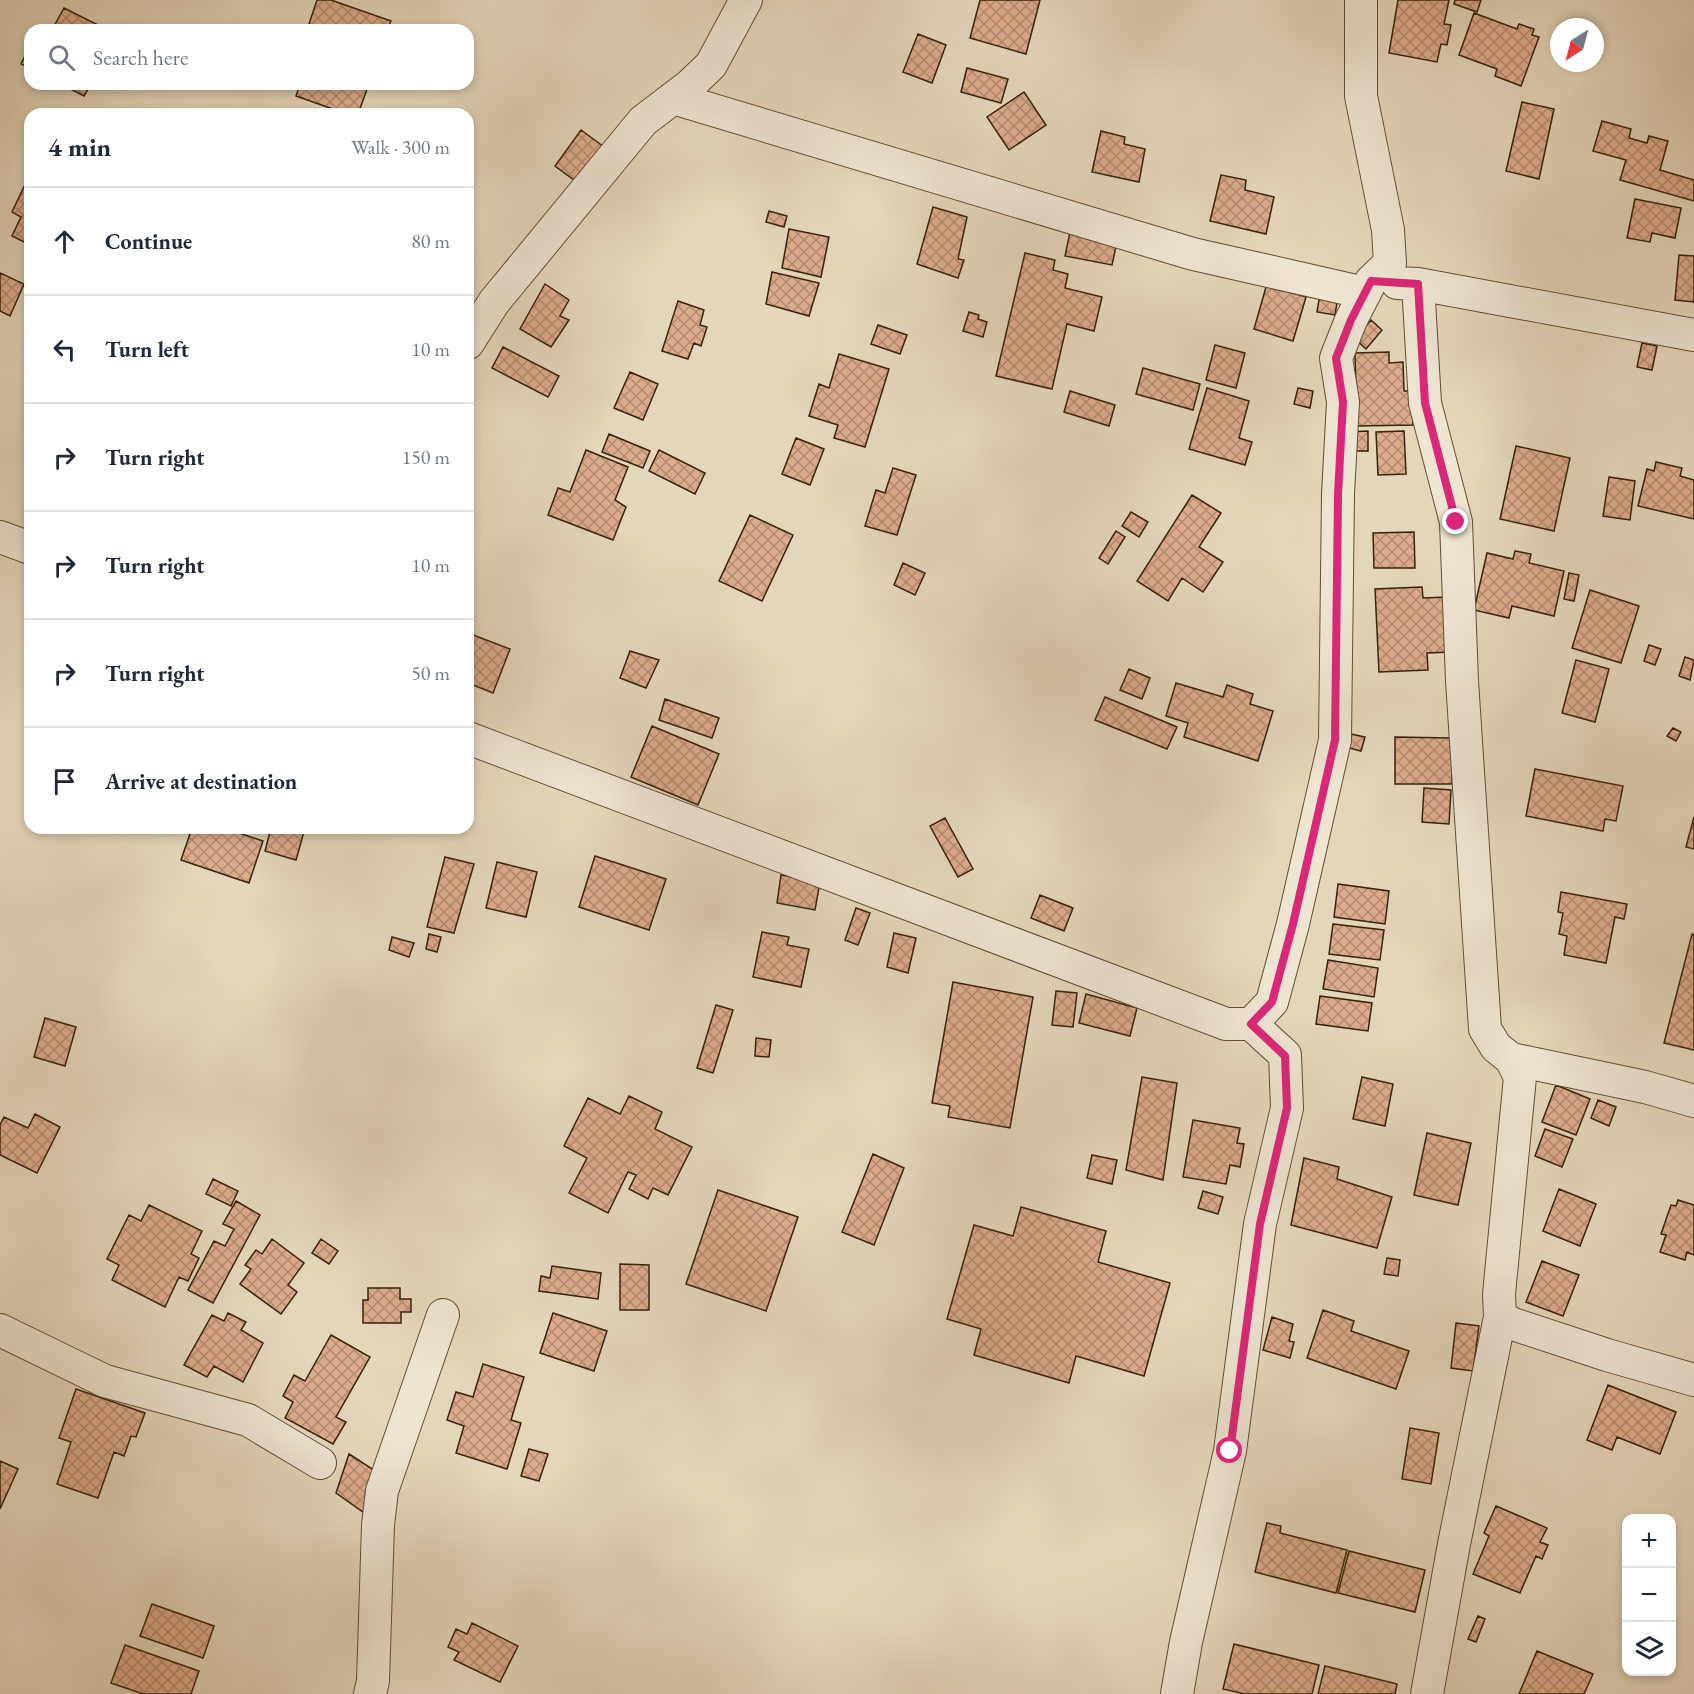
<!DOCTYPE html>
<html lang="en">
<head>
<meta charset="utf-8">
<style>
  :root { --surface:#fff; --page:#f2f2f3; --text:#1f2937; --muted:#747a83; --line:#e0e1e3 }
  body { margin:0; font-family:"EB Garamond",serif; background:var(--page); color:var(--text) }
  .controls { position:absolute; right:18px; bottom:18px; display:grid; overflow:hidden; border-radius:12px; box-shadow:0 3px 9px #0003 }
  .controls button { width:54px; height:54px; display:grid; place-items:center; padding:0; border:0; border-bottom:2px solid var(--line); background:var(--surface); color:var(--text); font:30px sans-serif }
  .compass { position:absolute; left:1550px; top:18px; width:54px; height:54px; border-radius:50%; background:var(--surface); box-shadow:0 3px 9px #0003; rotate:216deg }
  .stop { position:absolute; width:18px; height:18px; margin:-14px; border:4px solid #db2777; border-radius:50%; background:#fff }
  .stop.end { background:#db2777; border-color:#fff; box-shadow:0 2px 6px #0008 }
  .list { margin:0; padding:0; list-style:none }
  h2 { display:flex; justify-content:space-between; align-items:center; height:78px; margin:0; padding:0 24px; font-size:26px }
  h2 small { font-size:20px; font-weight:400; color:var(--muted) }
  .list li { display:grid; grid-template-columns:39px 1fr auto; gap:18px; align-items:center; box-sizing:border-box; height:108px; padding:0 24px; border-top:2px solid var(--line) }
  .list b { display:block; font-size:22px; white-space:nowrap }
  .list em { font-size:20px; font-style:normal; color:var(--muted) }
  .icon { flex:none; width:33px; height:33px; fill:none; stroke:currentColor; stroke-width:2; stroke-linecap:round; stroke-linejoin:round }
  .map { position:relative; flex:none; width:1694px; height:1694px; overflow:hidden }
  .search { position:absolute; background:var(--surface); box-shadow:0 3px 9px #0003; left:24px; top:24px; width:450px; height:66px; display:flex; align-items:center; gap:15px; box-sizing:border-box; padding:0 21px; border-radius:18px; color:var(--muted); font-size:22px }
  .panel { position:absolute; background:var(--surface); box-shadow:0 3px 9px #0003; left:24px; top:108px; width:450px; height:726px; border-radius:18px }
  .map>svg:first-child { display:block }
</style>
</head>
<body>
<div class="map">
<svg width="1694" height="1694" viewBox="0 0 1694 1694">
  <defs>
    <pattern id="building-cross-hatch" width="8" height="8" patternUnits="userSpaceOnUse" patternTransform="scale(1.5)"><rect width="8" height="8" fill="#dcab8b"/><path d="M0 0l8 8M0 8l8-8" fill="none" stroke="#b38b70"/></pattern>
  </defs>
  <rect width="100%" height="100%" fill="#e4d6ba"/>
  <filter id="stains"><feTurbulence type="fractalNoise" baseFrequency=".00333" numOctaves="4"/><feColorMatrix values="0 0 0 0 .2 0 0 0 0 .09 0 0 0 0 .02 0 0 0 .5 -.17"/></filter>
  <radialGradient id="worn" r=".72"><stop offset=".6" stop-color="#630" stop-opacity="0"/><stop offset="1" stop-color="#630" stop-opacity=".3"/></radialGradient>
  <!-- building -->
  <path fill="url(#building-cross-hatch)" stroke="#372208" stroke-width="1.5" d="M317,0H331L391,21L387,30H307Z
    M980,0H1040L1026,54L970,38Z
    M1398,0H1449L1444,24L1451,25L1447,45L1441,44L1437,62L1389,53Z
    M1455,0H1481L1477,12L1454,4Z
    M64,8L106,29L105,30H52Z
    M1474,13L1517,29L1519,24L1534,29L1532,35L1539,37L1521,86L1495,76L1497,69L1459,55Z
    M918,34L946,45L932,83L903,72Z
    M30,46V68L21,64Z
    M967,68L1008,79L1001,103L961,92Z
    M61,84H91L84,96Z
    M300,84H369L358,114H347L296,96Z
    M1024,92L1046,125L1009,150L987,117Z
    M1522,102L1554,109L1539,179L1506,171Z
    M1602,121L1631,129L1629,138L1647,143L1649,136L1668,141L1660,170L1694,180V201L1620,180L1626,160L1593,151Z
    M581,130L604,147L578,183L555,166Z
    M1101,131L1125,137L1124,144L1145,149L1139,182L1092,172Z
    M30,174V245L12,236L21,217L12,212Z
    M1221,175L1246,180L1245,190L1274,197L1266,234L1210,221Z
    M1635,199L1681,208L1675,238L1652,233L1650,242L1627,238Z
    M933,207L967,217L958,259L964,260L958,278L917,264Z
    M769,211L787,216L784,227L766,222Z
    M1071,227L1118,237L1112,265L1065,256Z
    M789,229L829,237L821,277L782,268Z
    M1025,253L1055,260L1053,270L1068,274L1065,288L1102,297L1094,331L1067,324L1052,389L996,376Z
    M1679,255L1694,256V302L1675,300Z
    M772,272L819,283L809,316L766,304Z
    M0,273L24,284L10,316L0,311Z
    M1268,280L1283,290L1306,297L1293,341L1254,329Z
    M545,284L569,300L560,316L569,320L551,347L520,329Z
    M1320,294L1338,297L1335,315L1317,312Z
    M678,301L704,310L700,325L707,327L701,346L694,343L688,359L662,351Z
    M969,312L979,315L978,319L987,322L983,337L963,331Z
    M1371,320L1382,330L1366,349L1354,338Z
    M878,325L907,335L900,354L871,344Z
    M1642,343L1657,346L1652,370L1637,367Z
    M1215,345L1245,353L1236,388L1206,380Z
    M503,347L559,376L548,397L492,368Z
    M1389,352V363L1403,362L1404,391H1412L1413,425L1357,426L1355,353Z
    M839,354L889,369L865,447L834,438L838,425L809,416L819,384L829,388Z
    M1143,368L1200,384L1193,410L1136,394Z
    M630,372L658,384L643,420L614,408Z
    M1207,388L1249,401L1239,438L1252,442L1245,465L1189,449Z
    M1298,388L1313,391L1310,408L1294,404Z
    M1070,391L1115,405L1109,426L1064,412Z
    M1368,431V451H1348V432Z
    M1404,431L1406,474L1378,475L1376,432Z
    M609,434L650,451L643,468L602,452Z
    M796,438L824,449L810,485L782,474Z
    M1516,446L1570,458L1554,531L1500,519Z
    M586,450L628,467L615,500L626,507L613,540L548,515L558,488L570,492Z
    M659,450L705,473L695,494L649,471Z
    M1656,462L1682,468L1680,476L1694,480V519L1638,506L1647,469L1654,471Z
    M893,468L916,475L897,535L865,526L876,490L885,493Z
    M1609,477L1635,481L1630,520L1603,516Z
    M1192,495L1221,513L1199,547L1223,562L1203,592L1182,578L1168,601L1137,581Z
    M1131,512L1148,522L1139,537L1122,526Z
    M750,515L793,535L762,601L719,581Z
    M1116,531L1125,537L1108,564L1099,558Z
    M1414,532L1415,568H1374L1373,533Z
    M1515,551L1531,554L1529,563L1564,571L1554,616L1512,606L1509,618L1474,610L1487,553L1513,559Z
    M903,563L925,573L915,595L894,585Z
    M1569,573L1579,575L1574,601L1564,599Z
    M1422,587L1423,598L1448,597L1451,652L1427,653L1428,670L1379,672L1375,589Z
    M1590,590L1639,606L1621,663L1572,648Z
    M468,633L510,649L493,693L468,683Z
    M1649,645L1661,649L1655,665L1644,661Z
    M630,651L659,660L646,688L620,678Z
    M1685,657L1694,660L1690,680L1679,676Z
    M1576,660L1609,669L1595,722L1562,713Z
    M1129,669L1150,678L1142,699L1120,690Z
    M1176,683L1223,697L1227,685L1253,694L1250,704L1273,711L1258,761L1184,737L1188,723L1166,716Z
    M1105,697L1177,727L1167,749L1095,720Z
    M665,699L719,718L712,738L659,720Z
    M652,726L719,754L698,805L631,777Z
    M1673,728L1681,732L1676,741L1667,736Z
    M1351,734L1365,737L1361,751L1349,748Z
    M1395,737L1452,738V784H1395Z
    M1535,769L1623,786L1616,821L1605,819L1603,831L1526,816Z
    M1424,788L1451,790L1449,824L1422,822Z
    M1694,817V849L1686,847Z
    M945,818L973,869L958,877L930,826Z
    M192,828H224L263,841L249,883L181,860Z
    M271,828H305L296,860L265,851Z
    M595,856L666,879L649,930L579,907Z
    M445,857L474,864L454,933L427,927Z
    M497,862L537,872L526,917L486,908Z
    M781,875L820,882L815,910L777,903Z
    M1338,884L1389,891L1385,924L1334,917Z
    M1561,892L1627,904L1624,919L1615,917L1606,963L1564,955L1567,936L1559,934L1563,913L1558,912Z
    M1040,895L1073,908L1064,931L1031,918Z
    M856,908L870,913L858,945L845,940Z
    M1333,924L1384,930L1380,960L1329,954Z
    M762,932L789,937L787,945L809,949L801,987L753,977Z
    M894,933L916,938L908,973L887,967Z
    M429,934L441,937L437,952L426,949Z
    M1692,934L1694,935V1050L1664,1043Z
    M392,937L414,943L409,957L389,950Z
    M1328,960L1378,968L1374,997L1323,989Z
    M953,982L1033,997L1010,1128L948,1117L950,1106L932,1103Z
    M1056,991L1077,993L1073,1027L1052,1025Z
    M1086,994L1137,1008L1130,1036L1079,1023Z
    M1320,996L1372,1003L1368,1031L1316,1024Z
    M716,1005L733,1010L713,1073L697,1068Z
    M45,1018L76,1027L65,1066L34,1057Z
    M756,1038L771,1040L769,1057L755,1056Z
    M1142,1077L1177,1083L1163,1180L1126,1170Z
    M1362,1077L1393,1084L1385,1126L1353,1119Z
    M1556,1085L1590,1099L1576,1135L1542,1122Z
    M629,1096L662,1112L655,1129L692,1147L668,1195L653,1188L648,1199L629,1189L636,1175L628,1172L608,1213L569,1193L587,1158L564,1146L588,1098L620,1114Z
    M1598,1100L1616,1107L1609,1126L1591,1118Z
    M35,1114L60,1127L37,1173L0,1155V1125L4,1117L28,1128Z
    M1193,1120L1240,1128L1237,1143L1244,1144L1240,1167L1230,1165L1226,1184L1183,1177Z
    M1545,1129L1573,1139L1562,1167L1535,1156Z
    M1427,1133L1471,1143L1458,1205L1414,1195Z
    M873,1154L904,1168L874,1245L842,1232Z
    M1092,1155L1117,1160L1112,1184L1087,1178Z
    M1304,1158L1339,1167L1337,1179L1392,1197L1377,1248L1291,1225Z
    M213,1179L238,1191L231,1206L206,1194Z
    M1559,1189L1596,1204L1580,1246L1543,1231Z
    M718,1190L798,1217L766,1311L686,1284Z
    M1203,1191L1223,1197L1218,1214L1198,1208Z
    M1678,1200L1694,1205V1255L1687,1252L1685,1260L1660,1252L1666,1235L1661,1234L1671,1205L1676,1206Z
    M236,1201L260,1215L213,1303L188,1290L214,1241L225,1246L234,1229L223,1224Z
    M149,1205L202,1231L191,1254L199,1258L188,1281L179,1277L165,1307L112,1280L119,1265L107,1259L129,1215L141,1221Z
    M1021,1207L1106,1231L1098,1262L1170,1283L1144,1376L1076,1356L1069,1383L974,1355L981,1329L947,1319L974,1225L1013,1236Z
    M272,1239L304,1263L288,1285L297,1292L281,1314L240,1284L251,1269L245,1265L256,1250L262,1254Z
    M321,1239L338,1251L329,1264L312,1253Z
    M1387,1258L1400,1260L1398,1276L1384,1274Z
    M1542,1261L1579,1275L1563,1316L1526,1302Z
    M620,1264L649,1265V1310H620Z
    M552,1266L601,1273L598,1299L539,1291L541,1276L550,1278Z
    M368,1288H400V1299H411V1312H401V1323H363V1300H368Z
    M1323,1310L1354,1321L1351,1331L1409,1351L1396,1389L1307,1358Z
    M228,1313L246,1322L241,1330L263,1343L243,1382L214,1366L207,1377L184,1365L212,1315L224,1321Z
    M553,1313L607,1331L594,1371L540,1353Z
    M1272,1317L1293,1324L1289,1341L1294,1342L1290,1358L1263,1350Z
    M1456,1323L1479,1326L1473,1371L1451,1368Z
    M331,1335L370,1357L336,1417L346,1422L333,1444L285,1418L293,1402L283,1396L294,1375L305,1381Z
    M483,1364L524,1377L511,1420L521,1423L507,1469L456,1453L464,1426L447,1420L456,1392L473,1397Z
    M1608,1385L1676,1412L1660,1454L1617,1437L1612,1450L1587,1440Z
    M76,1389L145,1413L136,1437L131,1436L124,1456L114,1452L98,1498L57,1484L71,1442L59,1438Z
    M1410,1428L1439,1433L1431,1484L1402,1479Z
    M529,1449L548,1454L539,1481L521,1476Z
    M349,1454L377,1472L363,1512L336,1493Z
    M0,1461L18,1469L0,1509Z
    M1496,1506L1547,1528L1540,1542L1548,1545L1542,1559L1536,1556L1520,1593L1473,1574L1489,1536L1484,1533Z
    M1267,1523L1281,1526L1280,1533L1347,1550L1336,1593L1255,1572Z
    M1349,1551L1425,1570L1415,1612L1338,1593Z
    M152,1604L214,1626L203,1658L140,1636Z
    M1478,1616L1485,1619L1476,1642L1468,1639Z
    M472,1623L518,1646L500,1682L454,1660L459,1652L448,1647L456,1629L467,1634Z
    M1234,1644L1319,1665L1312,1694H1245L1223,1689Z
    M125,1645L199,1671L191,1694H143L111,1683Z
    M1537,1651L1593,1674L1584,1694H1519Z
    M1325,1666L1397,1684L1395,1694H1318Z"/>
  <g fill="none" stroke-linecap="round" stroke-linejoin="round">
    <!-- minor casing -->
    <g stroke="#624f34" stroke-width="34">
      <path id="minor" d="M673,98L1193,254L1365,293
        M1397,283L1418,284L1694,335
        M1418,284L1425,403L1456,522L1462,681L1485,1029L1496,1047L1511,1059L1520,1077L1499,1294L1500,1317L1513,1324L1607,1355L1694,1380
        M468,343L494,302L643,121L689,86L711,65L746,0
        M0,537L30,548
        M468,738L1226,1024H1251L1272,1002L1293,924L1335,740L1338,494L1343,402L1336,358L1351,320L1371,281L1390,263L1388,230L1361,96V0
        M1511,1059L1645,1087L1694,1101
        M0,1330L105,1381L248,1420L320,1463
        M370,1694L373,1681L378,1525L382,1491L443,1315
        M1177,1694L1186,1642L1230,1451L1260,1224L1287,1108L1285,1055L1251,1024
        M1427,1694L1454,1544L1500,1317"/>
    </g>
    <!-- minor -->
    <use href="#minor" stroke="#ede4d2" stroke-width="32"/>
  </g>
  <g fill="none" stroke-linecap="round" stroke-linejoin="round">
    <!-- route -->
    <path stroke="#db2777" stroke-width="8" d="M1230,1451L1260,1224L1287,1108L1285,1056L1251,1024L1272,1002L1293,924L1335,740L1338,494L1343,402L1336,358L1351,320L1371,281L1418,284L1425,403L1456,522"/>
  </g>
  <rect width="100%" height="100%" filter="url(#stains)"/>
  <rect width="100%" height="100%" fill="url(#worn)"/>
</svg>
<div class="controls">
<button>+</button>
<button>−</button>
<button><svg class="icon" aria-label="layers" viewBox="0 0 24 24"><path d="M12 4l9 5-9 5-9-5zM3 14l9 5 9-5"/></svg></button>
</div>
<svg class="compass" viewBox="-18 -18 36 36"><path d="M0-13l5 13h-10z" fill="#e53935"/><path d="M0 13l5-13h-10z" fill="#747a83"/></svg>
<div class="stop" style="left:1230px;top:1451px"></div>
<div class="stop end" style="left:1456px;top:522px"></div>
<div class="search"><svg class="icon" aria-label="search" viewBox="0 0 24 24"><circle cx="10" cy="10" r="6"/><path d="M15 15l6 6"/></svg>Search here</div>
<section class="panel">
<h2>4 min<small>Walk · 300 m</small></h2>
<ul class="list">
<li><svg class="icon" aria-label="ahead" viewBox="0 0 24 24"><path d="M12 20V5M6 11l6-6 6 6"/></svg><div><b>Continue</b></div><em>80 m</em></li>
<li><svg class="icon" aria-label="left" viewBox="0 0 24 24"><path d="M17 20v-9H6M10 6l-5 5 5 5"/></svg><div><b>Turn left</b></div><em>10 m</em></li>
<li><svg class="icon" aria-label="right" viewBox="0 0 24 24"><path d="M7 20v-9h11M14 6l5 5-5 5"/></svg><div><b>Turn right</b></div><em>150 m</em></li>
<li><svg class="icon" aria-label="right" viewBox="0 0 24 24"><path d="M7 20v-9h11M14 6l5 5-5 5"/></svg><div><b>Turn right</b></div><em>10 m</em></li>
<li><svg class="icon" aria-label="right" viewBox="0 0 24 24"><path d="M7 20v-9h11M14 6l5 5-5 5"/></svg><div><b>Turn right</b></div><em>50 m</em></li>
<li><svg class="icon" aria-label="arrive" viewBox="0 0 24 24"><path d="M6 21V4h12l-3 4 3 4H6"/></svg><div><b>Arrive at destination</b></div></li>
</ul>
</section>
</div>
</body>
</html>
